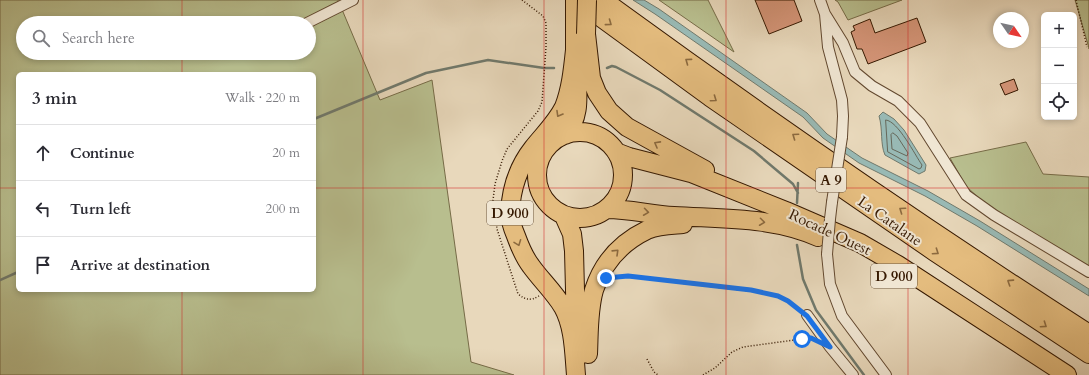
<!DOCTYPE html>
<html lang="en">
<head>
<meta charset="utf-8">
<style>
  :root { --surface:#fff; --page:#f2f2f3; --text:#2b2b33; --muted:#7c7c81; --line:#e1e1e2 }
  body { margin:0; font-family:Cardo,serif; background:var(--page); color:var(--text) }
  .controls { position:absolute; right:12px; top:12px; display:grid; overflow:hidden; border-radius:6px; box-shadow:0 2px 6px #0003 }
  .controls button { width:36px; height:36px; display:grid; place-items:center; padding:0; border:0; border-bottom:1px solid var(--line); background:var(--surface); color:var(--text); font:20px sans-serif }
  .compass { position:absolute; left:993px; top:12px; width:36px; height:36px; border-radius:50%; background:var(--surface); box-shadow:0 2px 6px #0003; rotate:124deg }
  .stop { position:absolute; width:12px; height:12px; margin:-9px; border:3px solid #1a73e8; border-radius:50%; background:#fff }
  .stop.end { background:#1a73e8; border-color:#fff; box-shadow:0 1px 4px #0008 }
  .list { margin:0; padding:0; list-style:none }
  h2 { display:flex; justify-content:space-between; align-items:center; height:52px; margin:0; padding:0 16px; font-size:17px }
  h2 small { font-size:13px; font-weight:400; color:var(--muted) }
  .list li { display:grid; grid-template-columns:26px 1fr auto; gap:12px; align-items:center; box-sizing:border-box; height:56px; padding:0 16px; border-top:1px solid var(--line) }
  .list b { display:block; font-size:15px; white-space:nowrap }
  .list em { font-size:13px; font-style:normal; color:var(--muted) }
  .icon { flex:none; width:22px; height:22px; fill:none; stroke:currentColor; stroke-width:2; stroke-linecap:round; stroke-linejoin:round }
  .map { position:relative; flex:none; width:1089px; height:375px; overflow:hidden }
  .search { position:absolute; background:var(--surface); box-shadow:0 2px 6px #0003; left:16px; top:16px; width:300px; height:44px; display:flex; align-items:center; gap:10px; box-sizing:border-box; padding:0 14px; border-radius:22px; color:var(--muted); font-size:15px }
  .panel { position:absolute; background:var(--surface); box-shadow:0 2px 6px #0003; left:16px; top:72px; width:300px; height:220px; border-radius:6px }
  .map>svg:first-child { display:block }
</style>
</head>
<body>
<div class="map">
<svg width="1089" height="375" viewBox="0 0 1089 375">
  <rect width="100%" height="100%" fill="#e8d8bb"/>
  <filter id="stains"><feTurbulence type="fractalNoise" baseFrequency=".005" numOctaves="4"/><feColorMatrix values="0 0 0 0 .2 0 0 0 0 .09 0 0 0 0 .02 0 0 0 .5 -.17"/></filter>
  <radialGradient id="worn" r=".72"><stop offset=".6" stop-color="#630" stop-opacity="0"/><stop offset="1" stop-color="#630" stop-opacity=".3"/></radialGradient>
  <!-- green -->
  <path fill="#b8be8e" stroke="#766b47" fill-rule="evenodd" d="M0,0H338L380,100L432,80L471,362L514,375H0ZM23,23H309V53H23ZM18,74H314V290H18Z
    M659,0H708L734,52Z
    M835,0H902L848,20L838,2Z
    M1075,0H1089V49V48Z
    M1026,142L1043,174L1089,177V267L984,203L966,186L950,158Z"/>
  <!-- water -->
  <path fill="#98b9b4" stroke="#70796c" d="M633,0H644L659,9L807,113L827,134L862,158L928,191L980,221L1089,289V296L977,226L925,196L859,163L823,138L803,117L655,14Z
    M883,112L894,119L904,130L926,165L925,171L919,174L885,155C880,144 883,129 879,116Z"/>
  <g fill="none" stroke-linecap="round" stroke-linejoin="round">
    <!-- shore -->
    <path stroke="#66685a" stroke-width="1" d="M886,120C898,121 915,155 922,165L921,168L919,169L888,152Z
      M893,133L897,136L908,153L907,156L892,149L891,135Z"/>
    <!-- stream -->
    <path stroke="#70796c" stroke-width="2.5" d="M607,68L612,66L616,67L660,90L754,151L793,184L798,193
      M314,119L426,73L488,60L544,68H554
      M797,203L798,183
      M797,245L803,279L816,310L864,375
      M0,280L18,272"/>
  </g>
  <!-- building -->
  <path fill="#d59578" stroke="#351800" d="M755,0H794L802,21L769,34Z
    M917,18L926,42L868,64L862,49H857L851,32L855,30L853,26L870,19L875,33Z
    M1014,79L1018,90L1005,95L1000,84Z"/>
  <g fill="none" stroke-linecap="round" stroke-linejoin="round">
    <!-- street casing -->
    <g stroke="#62482f" stroke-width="12">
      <path id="street" d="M820,0L825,14L828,47L842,100L843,116L842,137
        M825,14L843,43L855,72L872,86L898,101L920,123L966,195L994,215L1089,272
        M307,23L353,0
        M830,219L832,202
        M827,254L830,284L842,316L886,375
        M807,315L830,347L853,375"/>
    </g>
    <!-- highway casing -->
    <g stroke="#351800" stroke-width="20">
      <path id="highway" d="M575,0V51
        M577,0L710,97L935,252L1089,354
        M603,0C762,116 924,228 1089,334
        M586,34L591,78L597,93L609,111L627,127L705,170
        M575,50C573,69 571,89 564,107C556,123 544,134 533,148C518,167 511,189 510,213C510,221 513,229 516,236C520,247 524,257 531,266C541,280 554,292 563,307C574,327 574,352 576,375
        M537 175a43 43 0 1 1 86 0a43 43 0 1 1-86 0Z
        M565,135C579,119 578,101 577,81
        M616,152L629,157L691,173L786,211L860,243L898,265L1067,375
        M607,209C630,209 652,215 674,216C722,219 774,217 818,237
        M564,216L572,234L574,251L576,329
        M588,354C589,334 588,311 594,290C603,262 620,243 647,230C658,225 671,225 683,224"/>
    </g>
    <!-- path -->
    <path stroke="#351800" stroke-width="1.5" stroke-dasharray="1 2" stroke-linecap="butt" d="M522,0L543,16L546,23V47L542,102L538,111L507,149L502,161L495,184L493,200L497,229L518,294C526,300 530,301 539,296
      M1076,0L1087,47
      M614,278L628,277L767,293L788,301L800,310
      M647,359L654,372L658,375
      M703,375L715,368L732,352L743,347L802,339H814"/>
    <!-- street -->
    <use href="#street" stroke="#f0e6d3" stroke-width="10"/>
    <!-- highway -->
    <use href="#highway" stroke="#e4bc7e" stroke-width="18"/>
    <!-- street-bridge casing -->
    <g stroke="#62482f" stroke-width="12" stroke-linecap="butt">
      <path id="street-bridge" d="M832,202L842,137
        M827,254L830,219"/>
    </g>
    <!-- highway-bridge casing -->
    <g stroke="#351800" stroke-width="20" stroke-linecap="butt">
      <path id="highway-bridge" d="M586,34L587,0"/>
    </g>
    <!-- street-bridge -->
    <use href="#street-bridge" stroke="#f0e6d3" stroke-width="10"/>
    <!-- highway-bridge -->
    <use href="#highway-bridge" stroke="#e4bc7e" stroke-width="18"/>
  </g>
  <!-- one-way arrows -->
  <defs><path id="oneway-chevron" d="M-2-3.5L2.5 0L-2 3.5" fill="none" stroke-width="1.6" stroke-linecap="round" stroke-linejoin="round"/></defs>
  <g stroke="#8c6a3f">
    <use href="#oneway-chevron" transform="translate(609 23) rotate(36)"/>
    <use href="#oneway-chevron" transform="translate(688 61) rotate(-144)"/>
    <use href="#oneway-chevron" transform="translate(714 99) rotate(35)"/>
    <use href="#oneway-chevron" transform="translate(559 114) rotate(120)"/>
    <use href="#oneway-chevron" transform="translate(795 136) rotate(-145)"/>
    <use href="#oneway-chevron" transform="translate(657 144) rotate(-151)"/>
    <use href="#oneway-chevron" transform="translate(902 210) rotate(-145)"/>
    <use href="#oneway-chevron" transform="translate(646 212) rotate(8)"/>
    <use href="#oneway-chevron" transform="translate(762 222) rotate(7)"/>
    <use href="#oneway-chevron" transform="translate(518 243) rotate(69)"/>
    <use href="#oneway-chevron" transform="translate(616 252) rotate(-44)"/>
    <use href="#oneway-chevron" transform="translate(936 252) rotate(34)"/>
    <use href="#oneway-chevron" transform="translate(1010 282) rotate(-147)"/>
    <use href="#oneway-chevron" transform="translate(1044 325) rotate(34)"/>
  </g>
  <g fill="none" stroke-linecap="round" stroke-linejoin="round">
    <!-- route -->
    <path stroke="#1a73e8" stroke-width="5" d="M606,278L628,276L751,290L778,296L788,301L807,316L830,347L811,338L802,339"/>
  </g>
  <!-- grid -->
  <path fill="none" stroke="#d62828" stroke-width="1" stroke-opacity="0.55" d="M182,0V23M363,0V375M544,0V375M726,0V375M908,0V375M182,53V74M0,188H18M314,188H1089M182,290V375"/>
  <g text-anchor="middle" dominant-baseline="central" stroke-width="4" stroke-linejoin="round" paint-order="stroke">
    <!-- shield labels -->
    <g fill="#f0e6d3" stroke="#6d563f" stroke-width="1">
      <rect x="816" y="168" width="30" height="24" rx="3"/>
      <rect x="487" y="201" width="46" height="24" rx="3"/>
      <rect x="871" y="264" width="46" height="24" rx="3"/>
    </g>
    <g font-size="14" font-weight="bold" fill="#351800">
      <text x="831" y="180">A 9</text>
      <text x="510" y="213">D 900</text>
      <text x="894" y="276">D 900</text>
    </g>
    <!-- street labels -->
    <g font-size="15" fill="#351800" stroke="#f0e6d3">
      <text transform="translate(890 221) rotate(35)">La Catalane</text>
      <text transform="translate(830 232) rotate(25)">Rocade Ouest</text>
    </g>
  </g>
  <rect width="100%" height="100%" filter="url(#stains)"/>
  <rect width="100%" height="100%" fill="url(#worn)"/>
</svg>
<div class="controls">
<button>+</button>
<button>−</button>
<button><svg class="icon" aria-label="locate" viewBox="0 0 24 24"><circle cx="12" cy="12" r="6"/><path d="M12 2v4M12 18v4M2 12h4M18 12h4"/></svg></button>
</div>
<svg class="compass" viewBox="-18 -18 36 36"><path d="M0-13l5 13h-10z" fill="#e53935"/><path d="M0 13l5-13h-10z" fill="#7c7c81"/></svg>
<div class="stop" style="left:802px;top:339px"></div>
<div class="stop end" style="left:606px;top:278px"></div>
<div class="search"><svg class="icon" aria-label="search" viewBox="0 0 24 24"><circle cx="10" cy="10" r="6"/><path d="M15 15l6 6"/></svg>Search here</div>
<section class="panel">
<h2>3 min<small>Walk · 220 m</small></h2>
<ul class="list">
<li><svg class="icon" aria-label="ahead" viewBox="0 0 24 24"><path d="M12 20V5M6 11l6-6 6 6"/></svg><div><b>Continue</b></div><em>20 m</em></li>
<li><svg class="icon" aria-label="left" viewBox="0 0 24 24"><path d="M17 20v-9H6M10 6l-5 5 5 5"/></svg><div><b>Turn left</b></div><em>200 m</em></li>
<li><svg class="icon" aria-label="arrive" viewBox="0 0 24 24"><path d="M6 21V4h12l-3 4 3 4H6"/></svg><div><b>Arrive at destination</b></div></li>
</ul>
</section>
</div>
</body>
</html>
